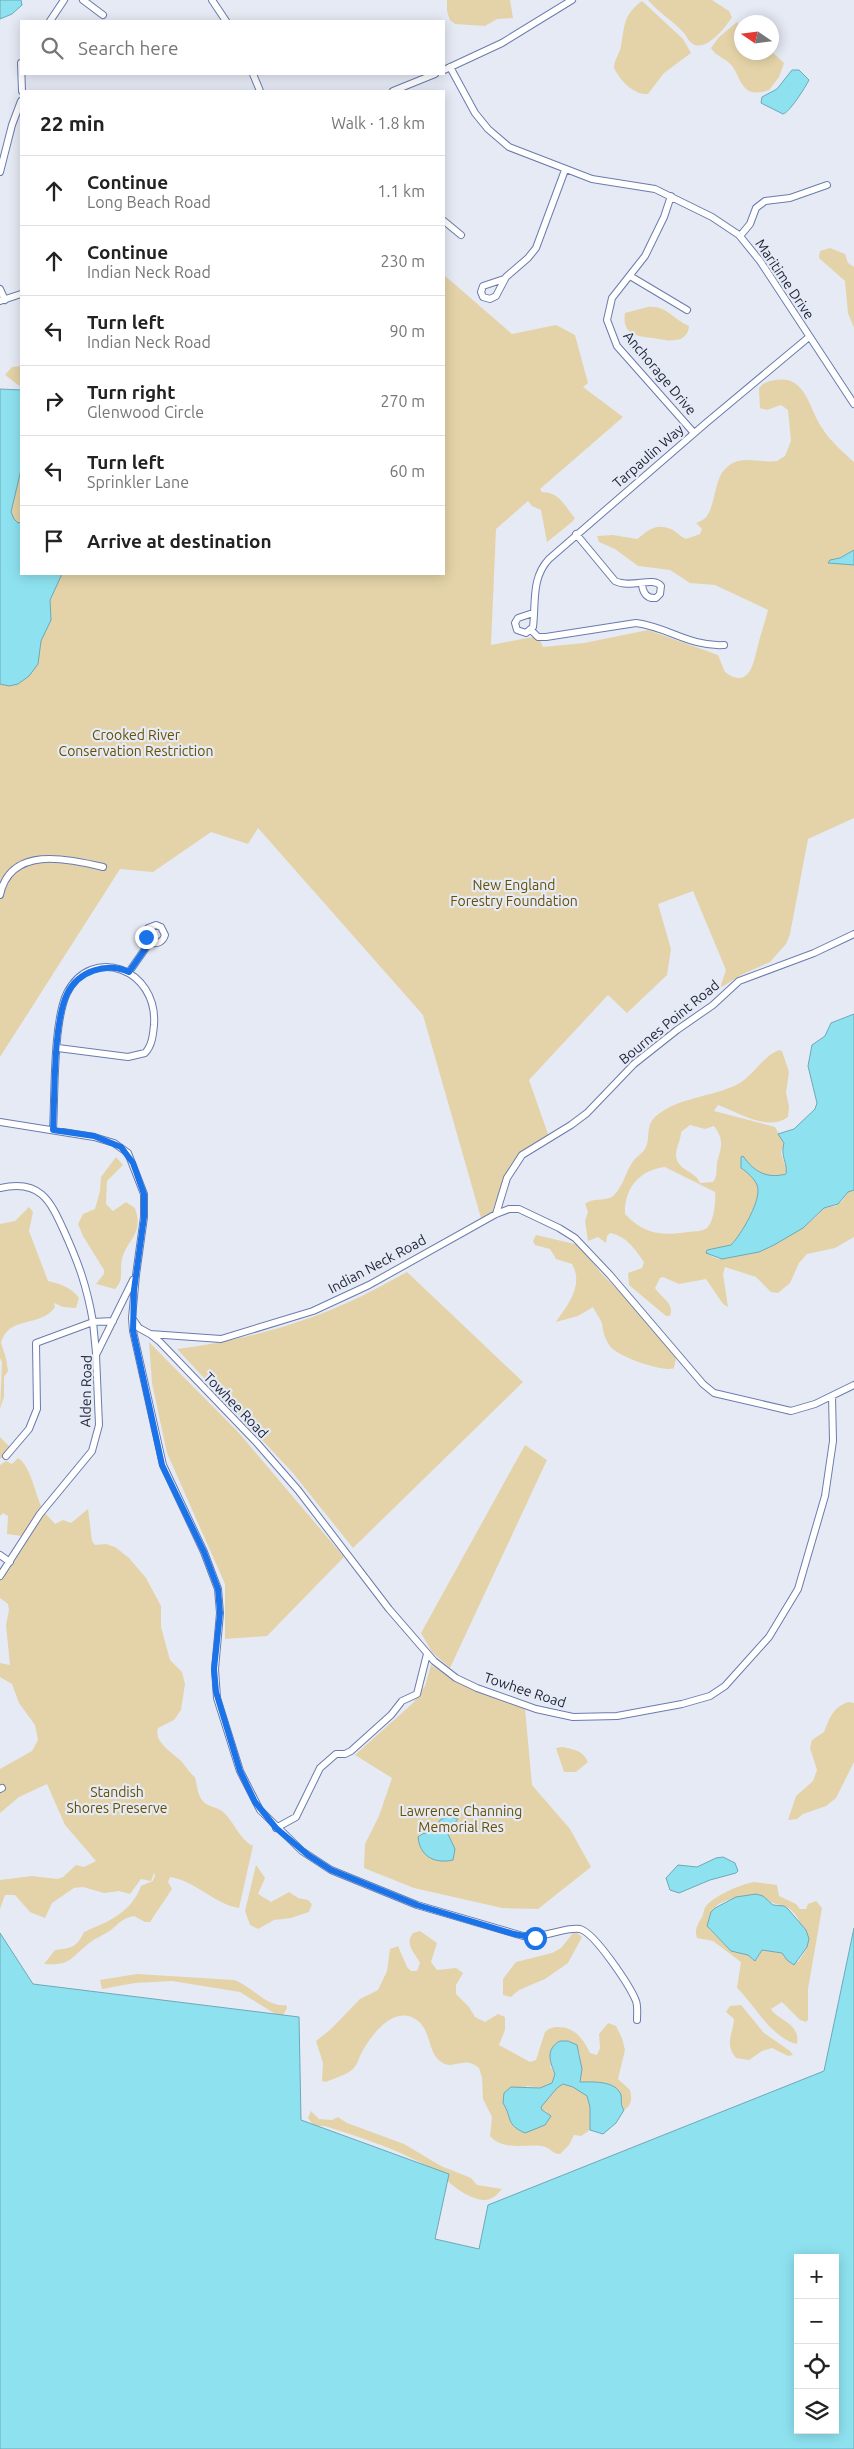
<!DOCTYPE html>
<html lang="en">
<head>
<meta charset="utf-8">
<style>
  :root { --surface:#fff; --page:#f6f6f6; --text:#222; --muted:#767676; --line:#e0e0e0 }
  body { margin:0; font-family:Ubuntu,sans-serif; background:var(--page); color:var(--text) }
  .controls { position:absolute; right:15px; bottom:15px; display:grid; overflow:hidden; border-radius:0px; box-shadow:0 2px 12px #0003 }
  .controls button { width:45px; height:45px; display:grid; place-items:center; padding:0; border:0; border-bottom:1px solid var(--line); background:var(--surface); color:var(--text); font:25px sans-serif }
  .compass { position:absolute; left:734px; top:15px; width:45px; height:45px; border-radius:50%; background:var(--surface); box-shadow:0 2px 12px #0003; rotate:283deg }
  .stop { position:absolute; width:15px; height:15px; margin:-11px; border:4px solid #1a73e8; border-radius:50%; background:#fff }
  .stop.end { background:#1a73e8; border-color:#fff; box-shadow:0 1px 5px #0008 }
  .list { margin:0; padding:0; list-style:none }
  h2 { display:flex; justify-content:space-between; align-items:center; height:65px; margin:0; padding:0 20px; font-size:21px }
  h2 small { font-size:16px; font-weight:400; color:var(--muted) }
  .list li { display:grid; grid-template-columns:32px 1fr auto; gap:15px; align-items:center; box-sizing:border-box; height:70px; padding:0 20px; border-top:1px solid var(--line) }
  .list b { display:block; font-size:19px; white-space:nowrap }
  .list p { margin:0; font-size:16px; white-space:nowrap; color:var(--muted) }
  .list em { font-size:16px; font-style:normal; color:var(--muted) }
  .icon { flex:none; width:28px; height:28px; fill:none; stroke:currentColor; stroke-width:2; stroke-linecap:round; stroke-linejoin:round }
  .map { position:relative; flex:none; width:854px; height:2449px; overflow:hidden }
  .search { position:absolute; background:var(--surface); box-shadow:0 2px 12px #0003; left:20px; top:20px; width:425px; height:55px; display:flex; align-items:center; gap:12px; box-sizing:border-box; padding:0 18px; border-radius:0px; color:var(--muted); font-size:19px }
  .panel { position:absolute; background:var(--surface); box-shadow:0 2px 12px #0003; left:20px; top:90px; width:425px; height:485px; border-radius:0px }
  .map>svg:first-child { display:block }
</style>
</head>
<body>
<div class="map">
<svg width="854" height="2449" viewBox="0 0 854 2449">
  <rect width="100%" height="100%" fill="#e6eaf5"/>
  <!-- green -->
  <path fill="#e4d3a8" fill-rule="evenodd" d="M447,0H510L513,18L497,19L485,26L455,24L450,20L447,11Z
    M648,0H712L729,11L732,17C726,27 706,52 693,44C688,41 687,36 683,32C673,21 658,12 648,0Z
    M642,1L683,39L691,53L664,73L648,94C633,95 620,80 614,68C614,59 620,54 621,46C625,25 623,15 642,1Z
    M737,22L741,26L742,52H772L784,63L779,77L769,90C743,99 742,82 733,67C728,59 716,57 711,48L719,37Z
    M830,248L845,254L848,263L854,267V328L848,313L845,281L819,258L820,251Z
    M444,275L512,334L556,325L575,335L588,383L583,387L623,417L540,489L542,492C561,493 564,506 575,518L572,522L547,542L541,510L532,506L528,501L496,529L491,645L538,636L543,647L584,643L648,630L718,655L725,672C750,691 754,661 758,645C761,633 765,622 768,610L715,585L690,583L670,570L638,566L615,549L599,542L597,536L613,535L637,539C649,530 656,522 673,530C678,533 681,537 686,539L700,534L702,529L696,523C700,521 704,520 706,517C719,501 711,469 738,461C750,458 764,463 777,461L785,456L791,441L788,410L781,405L767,410L760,408L759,388C764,382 769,381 776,380C806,375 809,409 822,428C830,441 843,452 854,462V550L840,558L830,560L843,564L854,565V818L808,839L790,934L786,944L770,962L743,974L720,988L726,970L693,891L658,904L671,949L667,975L627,1013L608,995L529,1080L549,1137C508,1164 509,1166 492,1212L481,1218L423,1015L258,828L248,844L211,832L153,872L120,869L0,1057V530L7,523L21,440V574H444Z
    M648,307C666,305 674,320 689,326C688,342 671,342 659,339C642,336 621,338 625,313Z
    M21,366V387L5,375L12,367Z
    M779,1050L782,1051L789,1072L786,1093L789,1106L788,1117C768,1132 738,1112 718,1105L714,1111L775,1127L784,1143L781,1153L787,1171L783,1175H764L749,1165L743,1157L741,1168C747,1172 754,1178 757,1185C763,1198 741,1235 731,1245L707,1250L711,1256L718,1259L750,1254L774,1245L816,1217L824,1208L836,1206L842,1201L848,1192L854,1190V1237L835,1248L807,1254L799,1263L790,1283L778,1293L771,1292L756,1277L725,1267L723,1274L728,1307L723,1304L706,1279L679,1284L663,1277L660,1278L655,1288C661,1298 675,1303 670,1316H666L629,1285L628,1273L642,1268L644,1262C635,1249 626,1236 610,1233L607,1236L606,1243L598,1237L588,1241L585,1221L588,1212L585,1204C593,1197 606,1202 613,1196C623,1187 625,1173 632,1163C635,1157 642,1154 645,1149C651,1139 645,1126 655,1117C679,1096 711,1098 738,1084C754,1075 763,1056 779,1050ZM690,1125L705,1129L714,1126C725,1141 721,1147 717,1163C716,1171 718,1175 713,1182L700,1183C695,1170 677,1171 676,1155C676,1147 681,1140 681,1132ZM665,1167L715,1192C716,1201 714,1222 707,1228C701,1232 695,1231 688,1232C662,1236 645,1235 625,1214C624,1189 639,1170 665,1167Z
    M116,1157L123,1165L107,1181L106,1204L113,1211L126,1202L135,1208C144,1235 127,1239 122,1259C119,1270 125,1279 115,1289L96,1284L104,1274V1270L83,1236L78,1224L83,1214L95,1209L100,1191L101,1177Z
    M29,1207L33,1212L29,1231L48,1281C61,1284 72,1288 79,1298L76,1308L63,1307L54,1303L55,1307C41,1328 8,1315 1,1343L6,1358L8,1371L4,1377V1397L0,1409L2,1362L0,1358V1224L15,1221Z
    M536,1235L579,1245L600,1272L622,1294L671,1352L676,1358L674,1368C664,1373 616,1356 610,1346C605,1339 603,1332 602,1324C601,1319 595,1312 593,1307L578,1316L556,1322C568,1304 584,1286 572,1264L556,1259L550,1249L535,1245L533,1241Z
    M407,1272L523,1382L353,1548L292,1472L177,1349C237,1341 294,1327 349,1302C369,1293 388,1282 407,1272Z
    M149,1342L239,1433L344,1557L267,1636L225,1639V1584L167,1453L152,1383Z
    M0,1437L11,1448L0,1459Z
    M525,1445L547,1460L450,1668L432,1652L421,1633Z
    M18,1458C31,1466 35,1494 42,1508C45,1514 51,1519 55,1524L63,1520L71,1523L88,1509L92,1541L95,1545L106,1544L115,1547L129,1558L146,1578L161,1606V1627L170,1660L182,1672L185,1684L181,1710L174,1720L158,1728C153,1742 174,1754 182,1762C187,1768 189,1772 195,1777C197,1785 197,1793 202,1800C207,1807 215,1806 222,1811C235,1822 238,1838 253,1846L239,1908C214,1904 196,1881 170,1877L168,1882L172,1889L150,1922H145L134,1916C123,1918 119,1923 111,1930C104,1935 95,1938 88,1944C70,1959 70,1966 44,1964L55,1950C72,1948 77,1947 84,1932C109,1921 131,1913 141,1886L153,1881L155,1875L154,1873L151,1881L141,1879L130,1894L119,1891L104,1893L83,1887L74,1888L52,1903L45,1918L30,1912L15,1895H5L0,1909V1880L32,1876L57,1879L63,1877L76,1865L84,1867L96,1861L65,1825L47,1784L19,1797L0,1813V1769L32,1751L38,1740L35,1725L19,1703L12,1684L0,1677V1663L10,1665L6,1625L9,1610L8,1604L0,1598V1569L3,1565L9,1569L26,1541L23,1534L22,1536L7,1534L8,1516L3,1513L0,1516V1465L6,1461L12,1464Z
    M431,1665L469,1688L525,1709L532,1785L570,1829L591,1867L538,1909L502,1908L414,1888L364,1868L365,1844L379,1816L392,1778L355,1755L413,1703L425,1686Z
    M848,1702L854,1703V1762L836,1798L826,1806L803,1814L797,1819L788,1820L796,1796L813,1781L817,1770L810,1748L812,1740L824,1732C830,1718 832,1708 848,1702Z
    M562,1747C572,1749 583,1750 588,1762L576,1772H564L556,1748Z
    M256,1865L265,1878L258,1894L271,1902L289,1892L298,1898L308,1900L312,1904L309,1912L291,1918L274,1920L258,1929L250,1925L245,1911Z
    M754,1882L777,1885L779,1896L796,1904L800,1909H806L808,1904L816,1901L822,1908L808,1989V2020L806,2022L800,2020L782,2002L771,2009C777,2020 801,2023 797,2044C771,2038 755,2005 737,1988L741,1962L713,1941L697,1938C694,1929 698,1924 702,1917C704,1914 703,1910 706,1906C714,1896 741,1884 754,1882ZM763,1896C772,1905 773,1902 783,1906C802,1911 803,1935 806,1950L798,1962L787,1960L783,1953L762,1950L757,1959L753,1960L748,1955L731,1951L709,1929C709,1924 709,1918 711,1913C717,1897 749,1896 763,1896Z
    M420,1931L437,1943L431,1962L437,1970L456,1968L463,1973L456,1985V1994L469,2007L475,2017L485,2022L498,2014L505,2017V2030L499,2045L530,2062L536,2060L545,2032C549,2028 551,2028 556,2027C575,2026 583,2039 590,2053L597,2055L600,2048L599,2034L608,2023L616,2026L622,2038L625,2050L618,2079L630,2090C632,2098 632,2105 624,2110C620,2105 622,2101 621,2095C616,2081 590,2082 580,2082V2055L577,2045L568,2041L550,2066L555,2074L552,2083L540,2088L527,2086L503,2103L508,2111L511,2124L537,2127L545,2125L547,2112L542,2110L541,2107L557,2088L563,2084L573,2087L587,2096L590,2107V2130L581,2136L574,2135L569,2145L560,2154C552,2154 550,2147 542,2146C525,2144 503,2151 490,2136L492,2117L483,2099L482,2078L479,2068C464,2055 454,2070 443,2063C427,2054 432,2032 418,2021C395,2003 372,2034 362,2052C359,2057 358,2064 353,2069C347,2075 334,2078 326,2082L322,2081L323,2063L316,2041L331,2029L360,1999L378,1990L387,1971L390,1949L398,1946L407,1967L411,1971H417L420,1963C415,1953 404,1944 413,1933Z
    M573,1933H577L582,1937L568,1963L545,1979L519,1990L511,1997L503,1995V1979L516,1962L552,1953L561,1948Z
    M137,1974L234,1980C252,1986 267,2008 286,2005L287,2008L283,2015H277L240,1992L172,1981L135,1983L102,1989L100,1980Z
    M741,2005L764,2033L790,2051L793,2055L788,2056L772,2048L762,2051L749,2060L736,2058C724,2044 733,2034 734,2019L726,2012L730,2006Z
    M311,2111L319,2119L332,2120L338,2117L347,2123L404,2144L441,2166L471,2178L477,2185L502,2189C497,2195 491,2201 483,2200C459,2197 446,2176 425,2165C394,2148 359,2137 325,2126H314L308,2118Z"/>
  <!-- water -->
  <path fill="#8ee2f0" stroke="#6ca8b8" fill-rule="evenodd" d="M0,0H21L22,5L12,14L0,19Z
    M792,70H799L809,80C805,88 789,113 783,114L761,103L762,97L777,89Z
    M0,389L21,390V470L11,512L14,519L18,523L21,522V574H62L50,600L51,620L41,641L38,664L29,676L18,684L9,686L0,684Z
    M854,550V565L828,563L830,560L840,558Z
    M854,1014V1190L848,1192L838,1204L824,1208L803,1228L774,1245L759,1252L722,1259L706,1253L707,1250L731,1245C741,1235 763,1198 757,1185C754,1178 747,1172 741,1168V1157L743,1156C754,1172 767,1179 786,1174C788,1162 780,1157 784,1143L778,1134L794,1129L815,1109L817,1103L808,1066L812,1045L825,1036L831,1023Z
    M449,1816L458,1819L447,1832L455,1849L453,1860C435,1864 420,1857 418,1837L422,1834L434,1831L440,1820Z
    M723,1857L735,1863L738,1871L736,1873L710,1880L679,1893L670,1890L666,1878L678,1865L697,1867L716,1858Z
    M756,1894L763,1896L773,1905L784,1906L788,1909L806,1930L809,1939L807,1947L794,1965L787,1960L782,1953L762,1950L755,1961L748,1955L731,1951L707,1926L711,1912L715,1908L736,1897Z
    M854,1928V2449H0V1933L33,1984L299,2017L301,2120L449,2174L435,2239L479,2249L488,2205L824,2071ZM798,2258H835V2430H798Z
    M560,2041H568L577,2045L582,2069L580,2082C591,2082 616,2080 621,2095C622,2101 620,2105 624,2110L616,2123L603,2134L590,2130V2107L587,2096L573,2087L563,2084L557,2088L541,2107L542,2110L551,2116L545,2125L525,2133C505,2124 513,2119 503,2103L504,2093L511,2087L540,2088L552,2083L555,2074C550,2062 545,2049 560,2041Z"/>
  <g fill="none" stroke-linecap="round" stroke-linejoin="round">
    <!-- minor casing -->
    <g stroke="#6a7cad" stroke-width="8">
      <path id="minor" d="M83,0L103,15
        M212,0L226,21
        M50,21L64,0
        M21,63L22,91
        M450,67L475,113L488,129L509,147L592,179L655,189L712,217L739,235L760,261L854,404
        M444,70L502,43L572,0
        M253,74L260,91
        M393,91L435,74
        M0,172L12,125L21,101
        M671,196L664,217L645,256L612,298L607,320L617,346L694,433
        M444,221L461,235
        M740,236L750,224L756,208L765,201L790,198L827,185
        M630,276L687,310
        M504,279L483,286L481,292L483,297L490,299L496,296L506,277L528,258L536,248L565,170
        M0,289L5,300
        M0,301L21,294
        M576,534L615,581C631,589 653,576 661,586L660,594L656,598C647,599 643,593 642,585
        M533,613L518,618L515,623L517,630L526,633L533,627C536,603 531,578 549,559L706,423L809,337
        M531,630L538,637H546L636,623C668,627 690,647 724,645
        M0,895C10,846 66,858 103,867
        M129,972L150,942C157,945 163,942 165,935L161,927L156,925L148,928L146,937L150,942
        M0,1122L94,1137L114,1143L128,1153L144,1194V1217L136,1275L132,1318L139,1328L150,1334L221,1339L313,1311L369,1285L496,1214L509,1209H519L559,1228L575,1238L610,1275L703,1384L714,1393L791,1411L815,1404L854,1385
        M53,1130C55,1096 53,1022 67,993C91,945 158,968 154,1025C153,1035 152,1046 145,1053L128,1057L58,1048
        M0,1188C40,1179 50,1200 64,1231C79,1264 87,1287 93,1322L113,1321
        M496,1214L507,1178L522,1155L571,1125L587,1113L634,1064L677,1030L713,1005L739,981L814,953L854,934
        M132,1318L133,1331L163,1465L204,1552L218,1589L220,1613L215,1669L217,1698L240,1771L260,1810L302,1851L331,1870L417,1905L523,1936C544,1939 566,1926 580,1929C595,1933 630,1986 636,2001C638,2007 637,2014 637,2020
        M150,1334L160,1342L257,1443L298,1490L389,1609L434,1661L456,1678L477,1688L536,1709L573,1717L617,1716L682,1704L710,1696L725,1686L769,1637L798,1589L825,1496L833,1441L832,1396
        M6,1456L29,1429L37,1409L36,1343L93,1322L96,1353
        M0,1555L10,1562
        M0,1576L40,1514L92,1451L99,1425L96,1355L133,1280
        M0,1789L2,1788
        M276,1828L296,1817L320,1768L336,1754H345L351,1751L391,1715L402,1701L417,1694L427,1654"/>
    </g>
    <!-- minor -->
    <use href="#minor" stroke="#fff" stroke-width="6"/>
  </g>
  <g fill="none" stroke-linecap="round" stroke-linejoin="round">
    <!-- route -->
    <path stroke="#1a73e8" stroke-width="6" d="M146,937L150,942L129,972C106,962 78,971 67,994C53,1024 55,1095 53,1130L94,1136L121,1147L133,1163L144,1194V1217L134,1290L133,1331L162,1465L204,1552L218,1589L220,1613L214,1669L216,1692L240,1771L255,1802L276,1828L308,1855L331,1870L417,1905L514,1934L535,1938"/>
  </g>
  <g text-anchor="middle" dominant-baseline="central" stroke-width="4.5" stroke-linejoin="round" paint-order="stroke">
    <!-- street labels -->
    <g font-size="14" fill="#1b2236" stroke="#e6eaf5">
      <text transform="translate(785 279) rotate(56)">Maritime Drive</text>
      <text transform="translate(660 373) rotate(50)">Anchorage Drive</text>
      <text transform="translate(648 456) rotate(-41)">Tarpaulin Way</text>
      <text transform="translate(669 1022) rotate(-39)">Bournes Point Road</text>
      <text transform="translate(377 1264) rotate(-28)">Indian Neck Road</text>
      <text transform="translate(86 1391) rotate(-89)">Alden Road</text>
      <text transform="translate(236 1405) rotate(46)">Towhee Road</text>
      <text transform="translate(525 1690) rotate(18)">Towhee Road</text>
    </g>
    <!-- park labels -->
    <g font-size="14" fill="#664f00" stroke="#e6eaf5">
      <text x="136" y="735">Crooked River<tspan x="136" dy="16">Conservation Restriction</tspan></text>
      <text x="514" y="885">New England<tspan x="514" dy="16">Forestry Foundation</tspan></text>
      <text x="117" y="1792">Standish<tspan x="117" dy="16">Shores Preserve</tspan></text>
      <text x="461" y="1811">Lawrence Channing<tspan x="461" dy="16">Memorial Res</tspan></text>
    </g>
  </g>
</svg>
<div class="controls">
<button>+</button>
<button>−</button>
<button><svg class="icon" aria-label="locate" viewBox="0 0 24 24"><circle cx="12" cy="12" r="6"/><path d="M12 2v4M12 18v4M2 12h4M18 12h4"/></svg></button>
<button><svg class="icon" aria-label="layers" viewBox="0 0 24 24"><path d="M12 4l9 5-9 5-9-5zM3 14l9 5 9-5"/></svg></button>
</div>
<svg class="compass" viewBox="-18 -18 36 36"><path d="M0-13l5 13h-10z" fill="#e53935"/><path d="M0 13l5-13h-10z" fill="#767676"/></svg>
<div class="stop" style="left:535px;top:1938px"></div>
<div class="stop end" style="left:146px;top:937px"></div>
<div class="search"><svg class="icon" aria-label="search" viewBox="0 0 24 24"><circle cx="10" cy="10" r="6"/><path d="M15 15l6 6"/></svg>Search here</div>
<section class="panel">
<h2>22 min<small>Walk · 1.8 km</small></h2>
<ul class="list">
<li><svg class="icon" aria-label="ahead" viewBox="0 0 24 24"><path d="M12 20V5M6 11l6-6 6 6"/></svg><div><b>Continue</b><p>Long Beach Road</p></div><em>1.1 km</em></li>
<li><svg class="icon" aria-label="ahead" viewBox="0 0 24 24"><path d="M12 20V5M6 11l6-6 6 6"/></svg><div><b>Continue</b><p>Indian Neck Road</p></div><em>230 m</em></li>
<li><svg class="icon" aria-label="left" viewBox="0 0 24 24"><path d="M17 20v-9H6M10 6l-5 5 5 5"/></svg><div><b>Turn left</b><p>Indian Neck Road</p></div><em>90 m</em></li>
<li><svg class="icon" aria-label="right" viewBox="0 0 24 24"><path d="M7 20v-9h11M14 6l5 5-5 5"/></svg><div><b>Turn right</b><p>Glenwood Circle</p></div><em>270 m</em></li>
<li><svg class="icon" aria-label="left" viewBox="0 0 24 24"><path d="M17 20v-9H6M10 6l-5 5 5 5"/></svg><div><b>Turn left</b><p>Sprinkler Lane</p></div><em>60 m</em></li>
<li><svg class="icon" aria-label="arrive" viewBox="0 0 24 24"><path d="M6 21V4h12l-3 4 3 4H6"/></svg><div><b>Arrive at destination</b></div></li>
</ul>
</section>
</div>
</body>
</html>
